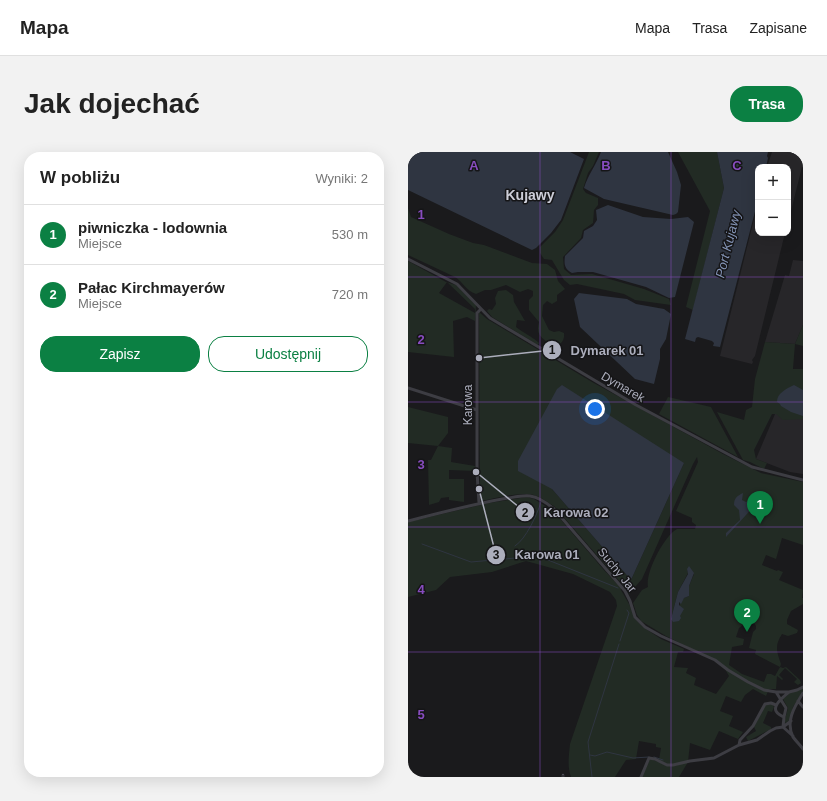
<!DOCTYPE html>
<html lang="pl">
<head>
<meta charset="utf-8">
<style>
  :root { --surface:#fff; --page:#f2f2f2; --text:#222; --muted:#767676; --line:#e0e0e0; --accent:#0b8043 }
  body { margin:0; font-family:Arial,sans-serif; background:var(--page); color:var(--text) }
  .controls { position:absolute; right:12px; top:12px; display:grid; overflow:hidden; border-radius:8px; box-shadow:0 4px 16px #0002 }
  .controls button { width:36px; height:36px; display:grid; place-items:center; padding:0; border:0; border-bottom:1px solid var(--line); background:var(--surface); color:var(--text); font:20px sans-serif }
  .you { position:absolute; left:187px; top:257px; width:14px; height:14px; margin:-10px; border:3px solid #fff; border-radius:50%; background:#1a73e8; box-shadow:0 0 0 6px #1a73e833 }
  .badge { display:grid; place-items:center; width:26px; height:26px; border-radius:50%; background:var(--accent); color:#fff; font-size:13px; font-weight:700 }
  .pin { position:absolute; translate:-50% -33px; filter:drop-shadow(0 1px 2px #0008) }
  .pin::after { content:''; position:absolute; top:21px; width:14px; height:12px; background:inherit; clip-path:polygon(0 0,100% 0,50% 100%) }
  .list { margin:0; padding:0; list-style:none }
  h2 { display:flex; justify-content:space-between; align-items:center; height:52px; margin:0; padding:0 16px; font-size:17px }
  h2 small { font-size:13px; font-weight:400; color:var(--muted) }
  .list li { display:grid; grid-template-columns:26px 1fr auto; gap:12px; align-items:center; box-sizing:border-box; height:60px; padding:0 16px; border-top:1px solid var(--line) }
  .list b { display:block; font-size:15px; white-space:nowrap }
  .list p { margin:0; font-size:13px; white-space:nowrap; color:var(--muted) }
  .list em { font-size:13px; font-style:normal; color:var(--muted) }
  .actions { display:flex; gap:8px; padding:12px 16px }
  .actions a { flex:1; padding:9px 0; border:1px solid var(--accent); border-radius:16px; text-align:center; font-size:14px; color:var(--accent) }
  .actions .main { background:var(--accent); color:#fff }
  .map { position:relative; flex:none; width:395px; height:625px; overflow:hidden; border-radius:16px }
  header { display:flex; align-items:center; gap:24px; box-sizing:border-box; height:56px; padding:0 20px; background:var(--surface); border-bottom:1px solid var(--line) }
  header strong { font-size:19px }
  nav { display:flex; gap:22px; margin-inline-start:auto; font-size:14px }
  .intro { display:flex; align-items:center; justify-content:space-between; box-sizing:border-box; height:96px; padding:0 24px }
  h1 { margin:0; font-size:28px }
  .button { padding:10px 18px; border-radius:16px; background:var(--accent); color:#fff; font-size:14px; font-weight:700 }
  main { display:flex; gap:24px; padding:0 24px }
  aside { flex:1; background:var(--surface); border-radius:16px; box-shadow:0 4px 16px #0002 }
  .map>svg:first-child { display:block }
</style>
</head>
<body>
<header>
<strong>Mapa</strong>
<nav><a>Mapa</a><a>Trasa</a><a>Zapisane</a></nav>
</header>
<div class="intro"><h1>Jak dojechać</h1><a class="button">Trasa</a></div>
<main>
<aside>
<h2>W pobliżu<small>Wyniki: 2</small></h2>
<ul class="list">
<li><span class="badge">1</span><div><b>piwniczka - lodownia</b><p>Miejsce</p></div><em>530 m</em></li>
<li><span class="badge">2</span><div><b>Pałac Kirchmayerów</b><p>Miejsce</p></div><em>720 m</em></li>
</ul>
<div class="actions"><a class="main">Zapisz</a><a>Udostępnij</a></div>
</aside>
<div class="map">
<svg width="395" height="625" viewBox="0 0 395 625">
  <rect width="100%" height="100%" fill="#1a1a1c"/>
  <!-- built -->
  <path fill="#272629" d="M364,0H395V11L380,71V15H359Z
    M350,51V81H377L347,204L344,208L345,210L344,212L312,204Z
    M385,108L395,109V173L387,192L357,190L377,123L381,124Z
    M395,229V322L382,320L348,307L367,262Z"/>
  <!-- green -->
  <path fill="#222b24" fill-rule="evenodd" d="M181,0H191L185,14L180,21L175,37L178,41L190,46V53L186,58L185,71L175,78L173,86L155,105L156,117L163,123L184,122L236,137L261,147L263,153L227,148L216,142L169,132L162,133L156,128L144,108L136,107L132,101V95L147,80L155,68Z
    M270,0H309L316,36L285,158L278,155L302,59Z
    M0,56L3,65L41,82L65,91L76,93L124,111L139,112L147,118L150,129L157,137L149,143V149L144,152L139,149L135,153L134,164L141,178L146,180L151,179L156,181C157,189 152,194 144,195C136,185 127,186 131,170L121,158V148L125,144V139L120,137L112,140L98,133L83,138H77L68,142C58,139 55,130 47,125L0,103Z
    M0,109L38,130L48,133L68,153L67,169L59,165L45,169L46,205L0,200ZM39,130L67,157V161L31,141Z
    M98,138L105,143L106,150L117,169L109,168L108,175C115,181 124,184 131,191L130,193L84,165L79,159L81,157L84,158L88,152L87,146L90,139Z
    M71,160L79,167L184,230L315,302L353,321L395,330V393L374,386L368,407L358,403L354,413L369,419L370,418L375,420L371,428L395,438L394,446H395V452L383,459L379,468V472L390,478L389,481L380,484L374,482C366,494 369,500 373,512L372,515L375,516L378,515L392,528L393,531L390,533L386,530L389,527L377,516L371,523L375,527L374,528L369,524L368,537H361L358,544L345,537L337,543L333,550L318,544L312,559L325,564L321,574L335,580L330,587L311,579L302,598L282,591L280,610L271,625H234L242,607C252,609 261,618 272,612H259L251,608L253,596L248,595V592L231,589L228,607L218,608L207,625H163C159,614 161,603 162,592L209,454L208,448L202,440L165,422L118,409L84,420L42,425L28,438L0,445V370L81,351L119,345L126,347L139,355L148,362L195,417L213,436V438L221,452L227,467L235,475L253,487L276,497L275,500H270L266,515L280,516L278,521L288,526L286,533L308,542L321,524L314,512L258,484L233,469L229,463L225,451L234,438L240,435C237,421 256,384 269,377H287L288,373L284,370V366L268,359L290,310L289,305L285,312L234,427L221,442L214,432L146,354C139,350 133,345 126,343C112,339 86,347 72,349ZM276,311L223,428L144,337ZM279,417L286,422L281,434V444L276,446L272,450V464L263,467L270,440L280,421ZM339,470L346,471L348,474V477L345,480L341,496L348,498L347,502L372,515L367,524L363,522H359L356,530L334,522L321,513L324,495L335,493L336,487L328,485L331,476Z
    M395,173V194L387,192L385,217H395V267L375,268L368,262H364L346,298L348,307L359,311L356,317L342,310L335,308L309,260L336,268L338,258L344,255L347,227L357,190L387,192Z
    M260,245L303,255L330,305L251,262Z
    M0,255L40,265V281L30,294L44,296L43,310L67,314V319L41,318V327H56V350L41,348V345L33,346L31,350L21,353L20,308H23L30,294L0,291Z
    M395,536V539L385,555L382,568L377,571H376L380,556L375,547L382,541Z
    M364,552L366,555L364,560L360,559L355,571L363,575V577L340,589L338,585L348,579L346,575L357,553Z"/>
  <!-- water -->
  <path fill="#2f3541" d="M0,0H162L176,7L153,68L143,81L128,96L124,98L0,38Z
    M193,0H260L269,20L273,33L270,60L268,62L265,63L196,47L176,36C180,23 188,13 193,0Z
    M309,0H360L359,4L360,6L358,15H350V48L312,195L305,194L306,191L304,189L290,185L288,186L287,190L277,187L316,36Z
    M200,53L235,65L263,67L280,65L286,70L267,145L261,146L238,135L185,120H170L164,121C156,117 156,111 157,104L175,86L176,79L185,74L189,68L188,58Z
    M171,141L219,147L228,152L256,157L263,162L258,187L252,197V207L246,232L227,227L172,175L166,147Z
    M154,233L276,311L223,428L144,337L110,319V309L149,237Z
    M386,233L395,238V264L383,260L373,254L372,252L369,250C369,241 378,237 386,233Z
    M335,341L334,348L338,350L342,348L347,349L348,352L318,385V381L332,368L331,358L326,353C326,346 329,344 335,341Z
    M281,414L286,421L281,434V444L276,446L273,452L271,450V453L276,457L272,464L273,466L271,469L265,470L263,467L270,440L280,422L279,417Z"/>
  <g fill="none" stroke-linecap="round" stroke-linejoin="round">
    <!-- stream -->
    <path stroke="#2f3541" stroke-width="1" d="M14,392L63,410L130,404L210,436
      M107,394C118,387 129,363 133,350
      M212,489L221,461L219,458
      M182,603L187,604L199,600L225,606L241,605
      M246,605L255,608
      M184,625L180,590L211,492"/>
    <!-- minor -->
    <path stroke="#3d3d43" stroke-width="3" d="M0,107L49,132L82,166L228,253L344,315L395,328
      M0,236L69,258
      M71,351L69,320V161L73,157
      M0,369C31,361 62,353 94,347C103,346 113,343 122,344C131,345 139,351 146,357L217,439L222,449L227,465L237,475L253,484L307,508L320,518L340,530L356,538L368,540H381L389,538L395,535
      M368,540L378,556L376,565
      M381,540C373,547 358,558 376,565L375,575L385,584
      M395,541C387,554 377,569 385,585C388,589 392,593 395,597
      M390,549L395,555
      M331,593L332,588L345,574L357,552L363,551L368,553
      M233,625L241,606L247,607L259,613H265L282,609L306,606L331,593L349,588L362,579L368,576L375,575L383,569"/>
    <!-- rail casing -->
    <g stroke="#4e4e56" stroke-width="2.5">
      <path id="rail" d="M155,623V625"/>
    </g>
    <!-- rail -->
    <use href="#rail" stroke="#151517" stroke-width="1" stroke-dasharray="3" stroke-linecap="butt"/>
  </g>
  <!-- grid -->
  <path fill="none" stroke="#874cbe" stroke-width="1" stroke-opacity="0.55" d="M132,0V625M263,0V625M0,125H395M0,250H395M0,375H395M0,500H395"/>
  <g text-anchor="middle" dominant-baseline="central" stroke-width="3" stroke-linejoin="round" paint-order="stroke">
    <!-- street labels -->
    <g font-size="12" fill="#acaebc" stroke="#151517">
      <text transform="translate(215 235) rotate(30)">Dymarek</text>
      <text transform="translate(60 253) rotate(-90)">Karowa</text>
      <text transform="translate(209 418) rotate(51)">Suchy Jar</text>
    </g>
    <!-- water labels -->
    <g font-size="13" font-style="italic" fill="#8494b6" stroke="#151517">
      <text transform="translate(320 92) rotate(-76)">Port Kujawy</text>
    </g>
    <!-- quarter labels -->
    <g font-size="14" font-weight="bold" fill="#cdced8" stroke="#151517">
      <text x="122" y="43">Kujawy</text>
    </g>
  </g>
  <g font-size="13" text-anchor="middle" font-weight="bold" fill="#874cbe" stroke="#151517" stroke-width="3" stroke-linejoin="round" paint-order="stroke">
    <text x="66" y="18">A</text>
    <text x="198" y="18">B</text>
    <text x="329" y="18">C</text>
    <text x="13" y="67">1</text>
    <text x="13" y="192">2</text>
    <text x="13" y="317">3</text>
    <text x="13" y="442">4</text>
    <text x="13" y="567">5</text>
  </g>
  <!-- callouts -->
  <path fill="none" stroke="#acaebc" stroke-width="1.5" d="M71 206L144 198M68 320L117 360M71 337L88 403"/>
  <g fill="#acaebc" stroke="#151517" stroke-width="1.5">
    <circle cx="71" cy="206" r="4"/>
    <circle cx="68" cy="320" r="4"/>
    <circle cx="71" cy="337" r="4"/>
    <circle cx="144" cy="198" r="10"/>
    <circle cx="117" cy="360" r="10"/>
    <circle cx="88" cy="403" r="10"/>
  </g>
  <g font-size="12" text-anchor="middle" font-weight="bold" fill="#111">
    <text x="144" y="202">1</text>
    <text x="117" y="365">2</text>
    <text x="88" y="407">3</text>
  </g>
  <g font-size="13" text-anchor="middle" font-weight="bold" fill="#acaebc" stroke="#151517" stroke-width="3" stroke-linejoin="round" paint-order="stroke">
    <text x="199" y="203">Dymarek 01</text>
    <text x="168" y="365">Karowa 02</text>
    <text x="139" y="407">Karowa 01</text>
  </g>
</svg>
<div class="controls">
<button>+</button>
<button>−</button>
</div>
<div class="you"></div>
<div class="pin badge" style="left:352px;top:372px">1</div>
<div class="pin badge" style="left:339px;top:480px">2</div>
</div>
</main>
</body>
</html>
